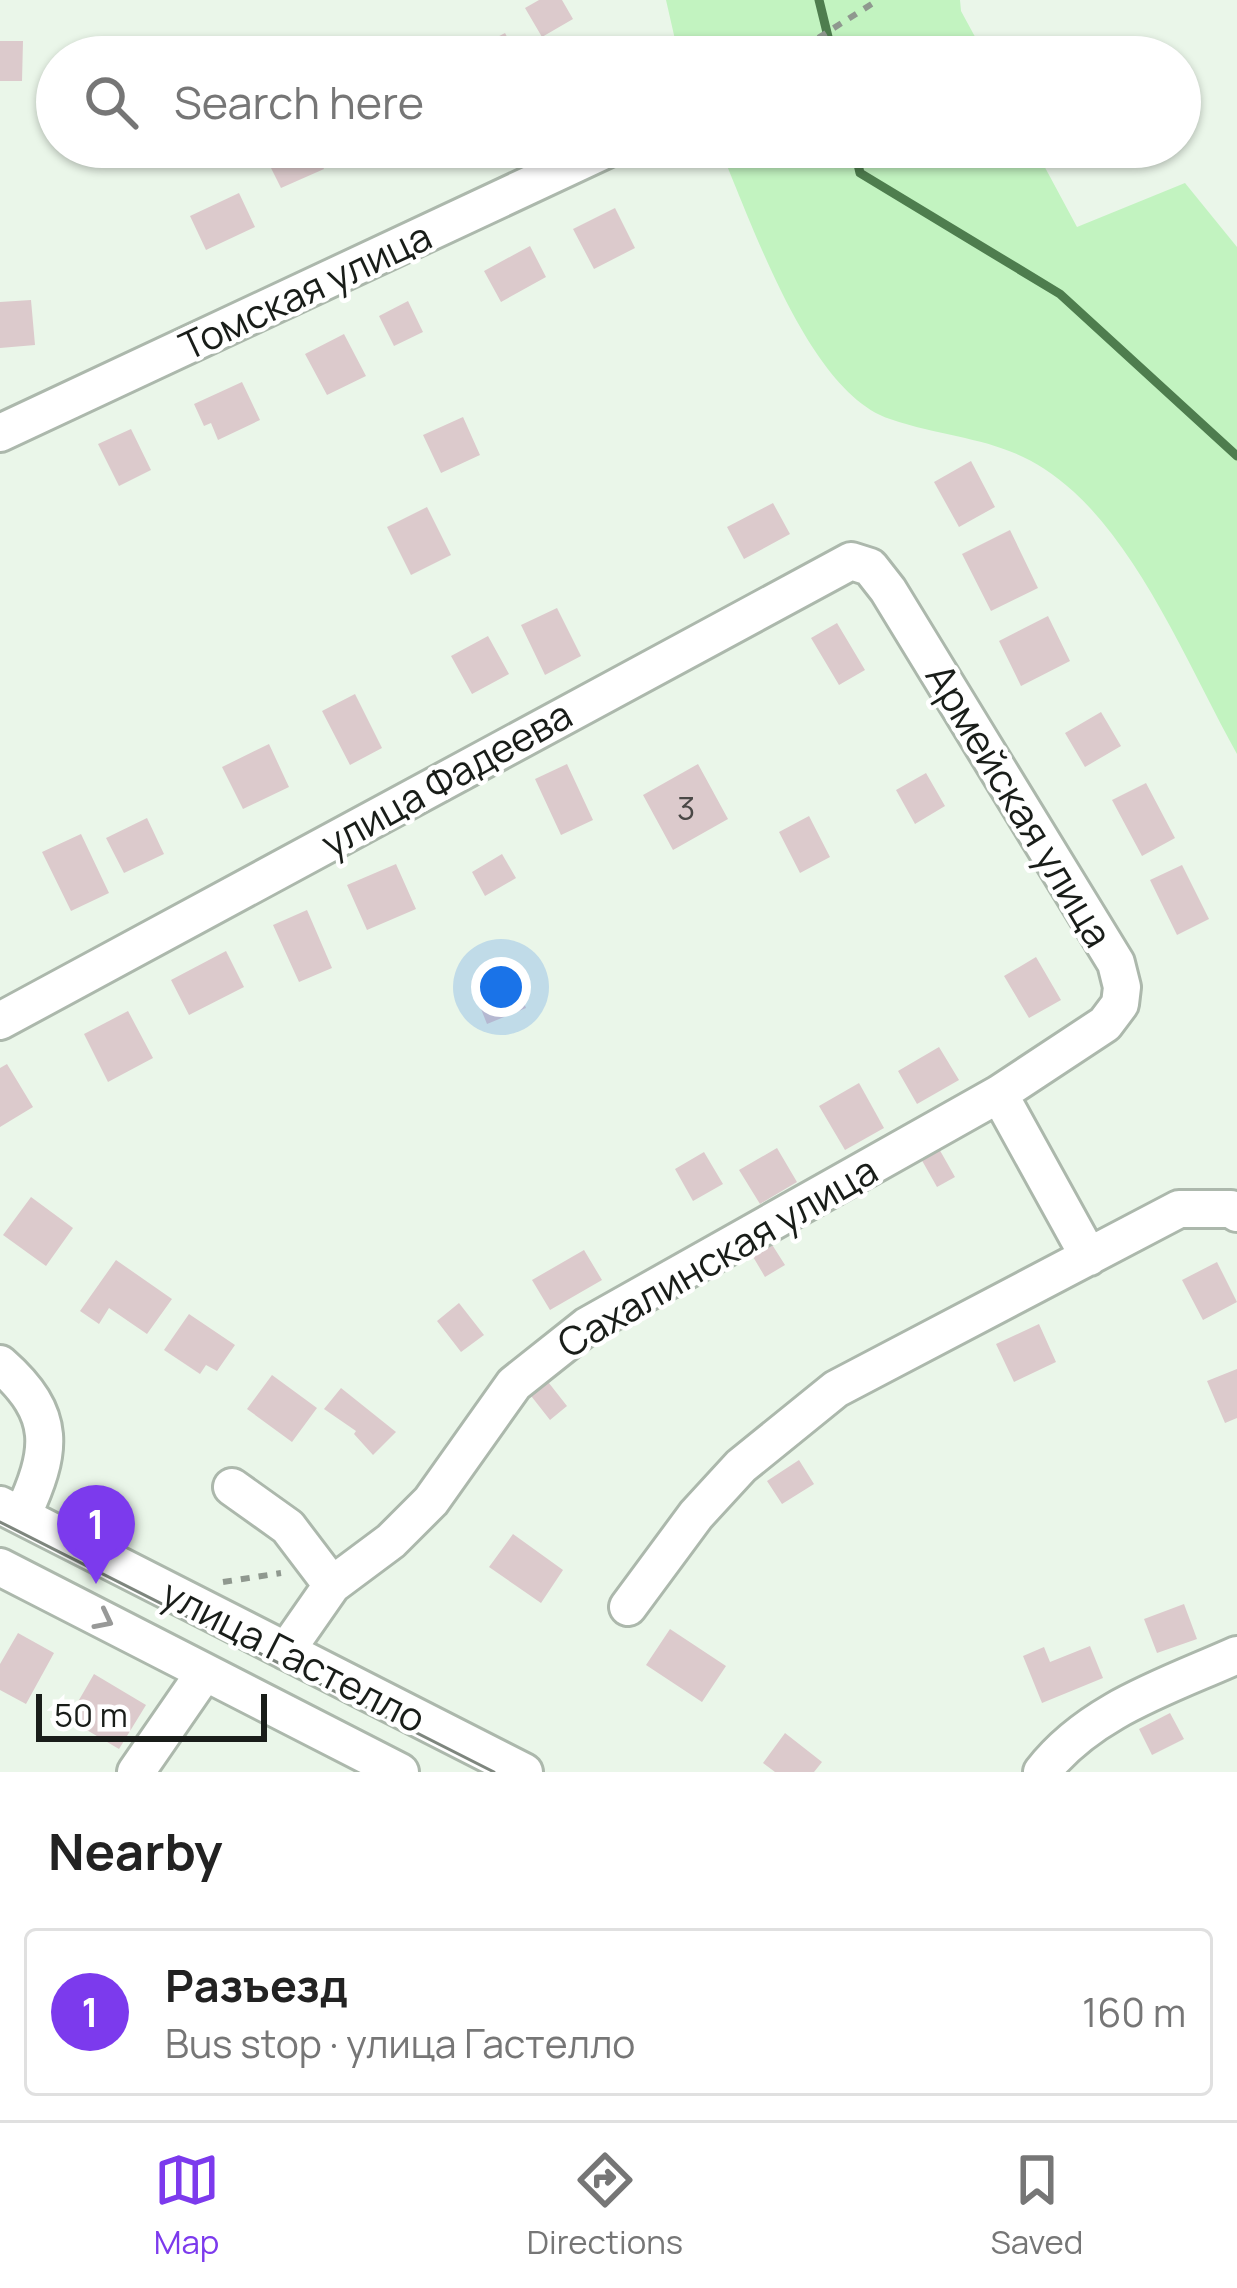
<!DOCTYPE html>
<html lang="en">
<head>
<meta charset="utf-8">
<style>
  :root { --surface:#fff; --page:#f6f6f6; --text:#222; --muted:#767676; --line:#e0e0e0; --accent:#7c3aed }
  body { margin:0; font-family:Manrope,sans-serif; background:var(--page); color:var(--text) }
  .scale { position:absolute; left:36px; bottom:30px; width:231px; box-sizing:border-box; padding-left:12px; border:6px solid #191d19; border-top:0; font-size:33px; line-height:42px; white-space:nowrap; color:#191d19; -webkit-text-stroke:9px #fff; paint-order:stroke }
  .you { position:absolute; left:501px; top:987px; width:42px; height:42px; margin:-30px; border:9px solid #fff; border-radius:50%; background:#1a73e8; box-shadow:0 0 0 18px #1a73e833 }
  .badge { display:grid; place-items:center; width:78px; height:78px; border-radius:50%; background:var(--accent); color:#fff; font-size:39px; font-weight:700 }
  .pin { position:absolute; translate:-50% -99px; filter:drop-shadow(0 3px 6px #0008) }
  .pin::after { content:''; position:absolute; top:63px; width:42px; height:36px; background:inherit; clip-path:polygon(0 0,100% 0,50% 100%) }
  .list { margin:0; padding:0; list-style:none }
  h2 { display:flex; justify-content:space-between; align-items:center; height:156px; margin:0; padding:0 48px; font-size:51px }
  h2 small { font-size:39px; font-weight:400; color:var(--muted) }
  .list li { display:grid; grid-template-columns:78px 1fr auto; gap:36px; align-items:center; box-sizing:border-box; height:168px; margin:0 24px 24px; padding:0 24px; border:3px solid var(--line); border-radius:12px }
  .list b { display:block; font-size:45px; white-space:nowrap }
  .list p { margin:0; font-size:39px; white-space:nowrap; color:var(--muted) }
  .list em { font-size:39px; font-style:normal; color:var(--muted) }
  .icon { flex:none; width:66px; height:66px; fill:none; stroke:currentColor; stroke-width:2; stroke-linecap:round; stroke-linejoin:round }
  .map { position:relative; flex:none; width:1237px; height:1772px; overflow:hidden }
  .search { position:absolute; background:var(--surface); box-shadow:0 3px 9px #0004; left:36px; right:36px; top:36px; height:132px; display:flex; align-items:center; gap:30px; box-sizing:border-box; padding:0 42px; border-radius:66px; color:var(--muted); font-size:45px }
  .sheet { height:348px; background:var(--surface) }
  nav { display:flex; justify-content:space-around; align-items:center; box-sizing:border-box; height:168px; border-top:3px solid var(--line); background:var(--surface); font-size:33px; color:var(--muted) }
  nav a { display:grid; justify-items:center; gap:6px }
  nav .on { color:var(--accent) }
  .map>svg:first-child { display:block }
</style>
</head>
<body>
<div class="map">
<svg width="1237" height="1772" viewBox="0 0 1237 1772">
  <rect width="100%" height="100%" fill="#eaf6e9"/>
  <!-- green -->
  <path fill="#c2f3c0" d="M666,0H960L961,11L986,57H679Z
    M719,147H1034L1077,227L1185,183L1237,247V754C1191,671 1143,555 1074,492C1012,435 961,443 890,419C808,392 752,222 719,147Z"/>
  <g fill="none" stroke-linecap="round" stroke-linejoin="round">
    <!-- stream -->
    <path stroke="#4e7d4e" stroke-width="9" d="M819,0L833,57
      M854,147L860,173L1060,294L1237,456"/>
  </g>
  <!-- building -->
  <path fill="#dccacc" d="M539,0H562L573,19L542,37L525,8Z
    M505,33L518,57H459Z
    M0,41H23L22,81H0Z
    M300,147H314L324,169L281,188L268,162Z
    M380,147H415L387,161Z
    M239,193L255,227L206,250L190,216Z
    M615,208L635,248L594,269L573,229Z
    M530,246L546,277L501,302L484,271Z
    M31,300L35,345L0,348V302Z
    M408,301L423,332L394,346L379,316Z
    M344,334L366,376L327,395L305,354Z
    M242,382L260,420L218,440L211,423L204,426L194,404Z
    M463,417L480,455L441,473L423,435Z
    M131,429L151,470L119,486L98,444Z
    M971,461L995,507L959,527L934,482Z
    M773,503L790,534L744,559L727,527Z
    M427,507L451,555L411,575L387,527Z
    M1010,530L1038,588L991,611L962,554Z
    M557,608L581,656L545,675L521,625Z
    M1048,616L1070,661L1021,686L999,641Z
    M837,623L865,670L839,685L811,638Z
    M488,636L509,674L472,694L451,656Z
    M355,694L382,748L350,765L322,711Z
    M1101,712L1121,746L1085,767L1065,733Z
    M269,744L289,787L243,809L222,767Z
    M567,764L593,820L561,835L535,779Z
    M698,764L728,819L673,850L643,795Z
    M926,773L945,806L915,824L896,790Z
    M1146,783L1175,838L1142,856L1112,800Z
    M809,816L830,857L800,873L779,832Z
    M147,818L164,854L124,873L106,838Z
    M81,834L109,893L71,911L42,852Z
    M502,854L516,878L485,896L472,872Z
    M396,864L416,909L367,930L347,885Z
    M1182,865L1209,919L1177,935L1150,880Z
    M307,910L332,968L299,982L273,925Z
    M226,951L244,987L189,1015L171,980Z
    M1036,957L1061,1000L1029,1018L1004,976Z
    M512,973L526,1008L487,1024L473,989Z
    M128,1011L153,1058L108,1082L84,1034Z
    M939,1047L959,1080L917,1104L898,1071Z
    M7,1064L33,1107L0,1127V1068Z
    M859,1083L884,1128L845,1150L819,1106Z
    M938,1147L955,1177L937,1187L920,1157Z
    M777,1148L797,1182L760,1204L739,1170Z
    M704,1152L723,1184L693,1201L675,1169Z
    M31,1197L73,1228L46,1266L3,1235Z
    M771,1243L785,1265L765,1277L752,1255Z
    M584,1250L602,1280L550,1310L532,1280Z
    M116,1260L172,1299L147,1334L109,1308L99,1324L80,1311Z
    M1217,1262L1237,1302L1203,1320L1182,1280Z
    M459,1303L484,1335L461,1352L437,1321Z
    M189,1314L235,1345L217,1371L206,1365L200,1374L164,1350Z
    M1039,1324L1056,1362L1014,1382L996,1344Z
    M1237,1369V1418L1225,1423L1207,1381Z
    M272,1375L317,1408L292,1442L247,1409Z
    M545,1378L567,1406L550,1420L528,1392Z
    M341,1388L396,1432L373,1455L354,1434L356,1431L324,1409Z
    M799,1460L814,1484L782,1504L767,1481Z
    M513,1534L563,1570L541,1603L489,1567Z
    M1184,1604L1197,1639L1157,1653L1144,1619Z
    M670,1629L726,1666L702,1702L646,1665Z
    M18,1633L54,1653L26,1704L0,1690V1664Z
    M1090,1646L1103,1678L1042,1703L1023,1656L1044,1647L1050,1662Z
    M94,1674L146,1705L119,1749L68,1719Z
    M1170,1713L1184,1739L1152,1755L1139,1729Z
    M785,1733L822,1762L814,1772H775L763,1763Z"/>
  <g fill="none" stroke-linecap="round" stroke-linejoin="round">
    <!-- minor casing -->
    <g stroke="#acb8ac" stroke-width="42">
      <path id="minor" d="M0,433L611,147
        M0,1021L851,561L870,567L888,590L1116,963L1122,987L1120,1004L1105,1024L999,1094L587,1326L514,1384L431,1501L391,1541L332,1585L286,1651
        M999,1094L1089,1257
        M0,1364C58,1415 52,1451 22,1516
        M232,1487L288,1527L332,1585
        M0,1505L524,1772
        M0,1567L400,1772
        M628,1607L696,1515L741,1466L836,1389L1179,1209H1231L1237,1213
        M136,1772L205,1672
        M1042,1772C1090,1710 1168,1686 1237,1655"/>
    </g>
    <!-- path -->
    <path stroke="#8f988f" stroke-width="6" stroke-dasharray="9 9" stroke-linecap="butt" d="M788,57L878,0
      M223,1582L281,1573"/>
    <!-- minor -->
    <use href="#minor" stroke="#fff" stroke-width="36"/>
    <!-- tram -->
    <path stroke="#7e867e" stroke-width="3" d="M0,1522L494,1772"/>
  </g>
  <!-- one-way arrows -->
  <defs><path id="oneway-chevron" d="M-2-3.5L2.5 0L-2 3.5" fill="none" stroke-width="1.6" stroke-linecap="round" stroke-linejoin="round" transform="scale(3)"/></defs>
  <use stroke="#989998" href="#oneway-chevron" transform="translate(104 1620) rotate(27)"/>
  <g text-anchor="middle" dominant-baseline="central" stroke-width="9" stroke-linejoin="round" paint-order="stroke">
    <!-- number labels -->
    <g font-size="33" fill="#4a4846">
      <text x="686" y="807">3</text>
    </g>
    <!-- street labels -->
    <g font-size="39" fill="#191d19" stroke="#fff">
      <text transform="translate(305 290) rotate(-25)">Томская улица</text>
      <text transform="translate(446 778) rotate(-29)">улица Фадеева</text>
      <text transform="translate(1020 805) rotate(59)">Армейская улица</text>
      <text transform="translate(717 1256) rotate(-30)">Сахалинская улица</text>
      <text transform="translate(294 1655) rotate(27)">улица Гастелло</text>
    </g>
  </g>
</svg>
<div class="scale">50 m</div>
<div class="you"></div>
<div class="pin badge" style="left:96px;top:1584px">1</div>
<div class="search"><svg class="icon" aria-label="search" viewBox="0 0 24 24"><circle cx="10" cy="10" r="6"/><path d="M15 15l6 6"/></svg>Search here</div>
</div>
<section class="sheet">
<h2>Nearby<small></small></h2>
<ul class="list">
<li><span class="badge">1</span><div><b>Разъезд</b><p>Bus stop · улица Гастелло</p></div><em>160 m</em></li>
</ul>
</section>
<nav>
<a class="on"><svg class="icon" aria-label="map" viewBox="0 0 24 24"><path d="M3 6l6-2 6 2 6-2v14l-6 2-6-2-6 2zM9 4v14M15 6v14"/></svg>Map</a>
<a><svg class="icon" aria-label="directions" viewBox="0 0 24 24"><path d="M12 3l9 9-9 9-9-9zM9 14v-3h6M13 9l2 2-2 2"/></svg>Directions</a>
<a><svg class="icon" aria-label="saved" viewBox="0 0 24 24"><path d="M7 4h10v16l-5-4-5 4z"/></svg>Saved</a>
</nav>
</body>
</html>
